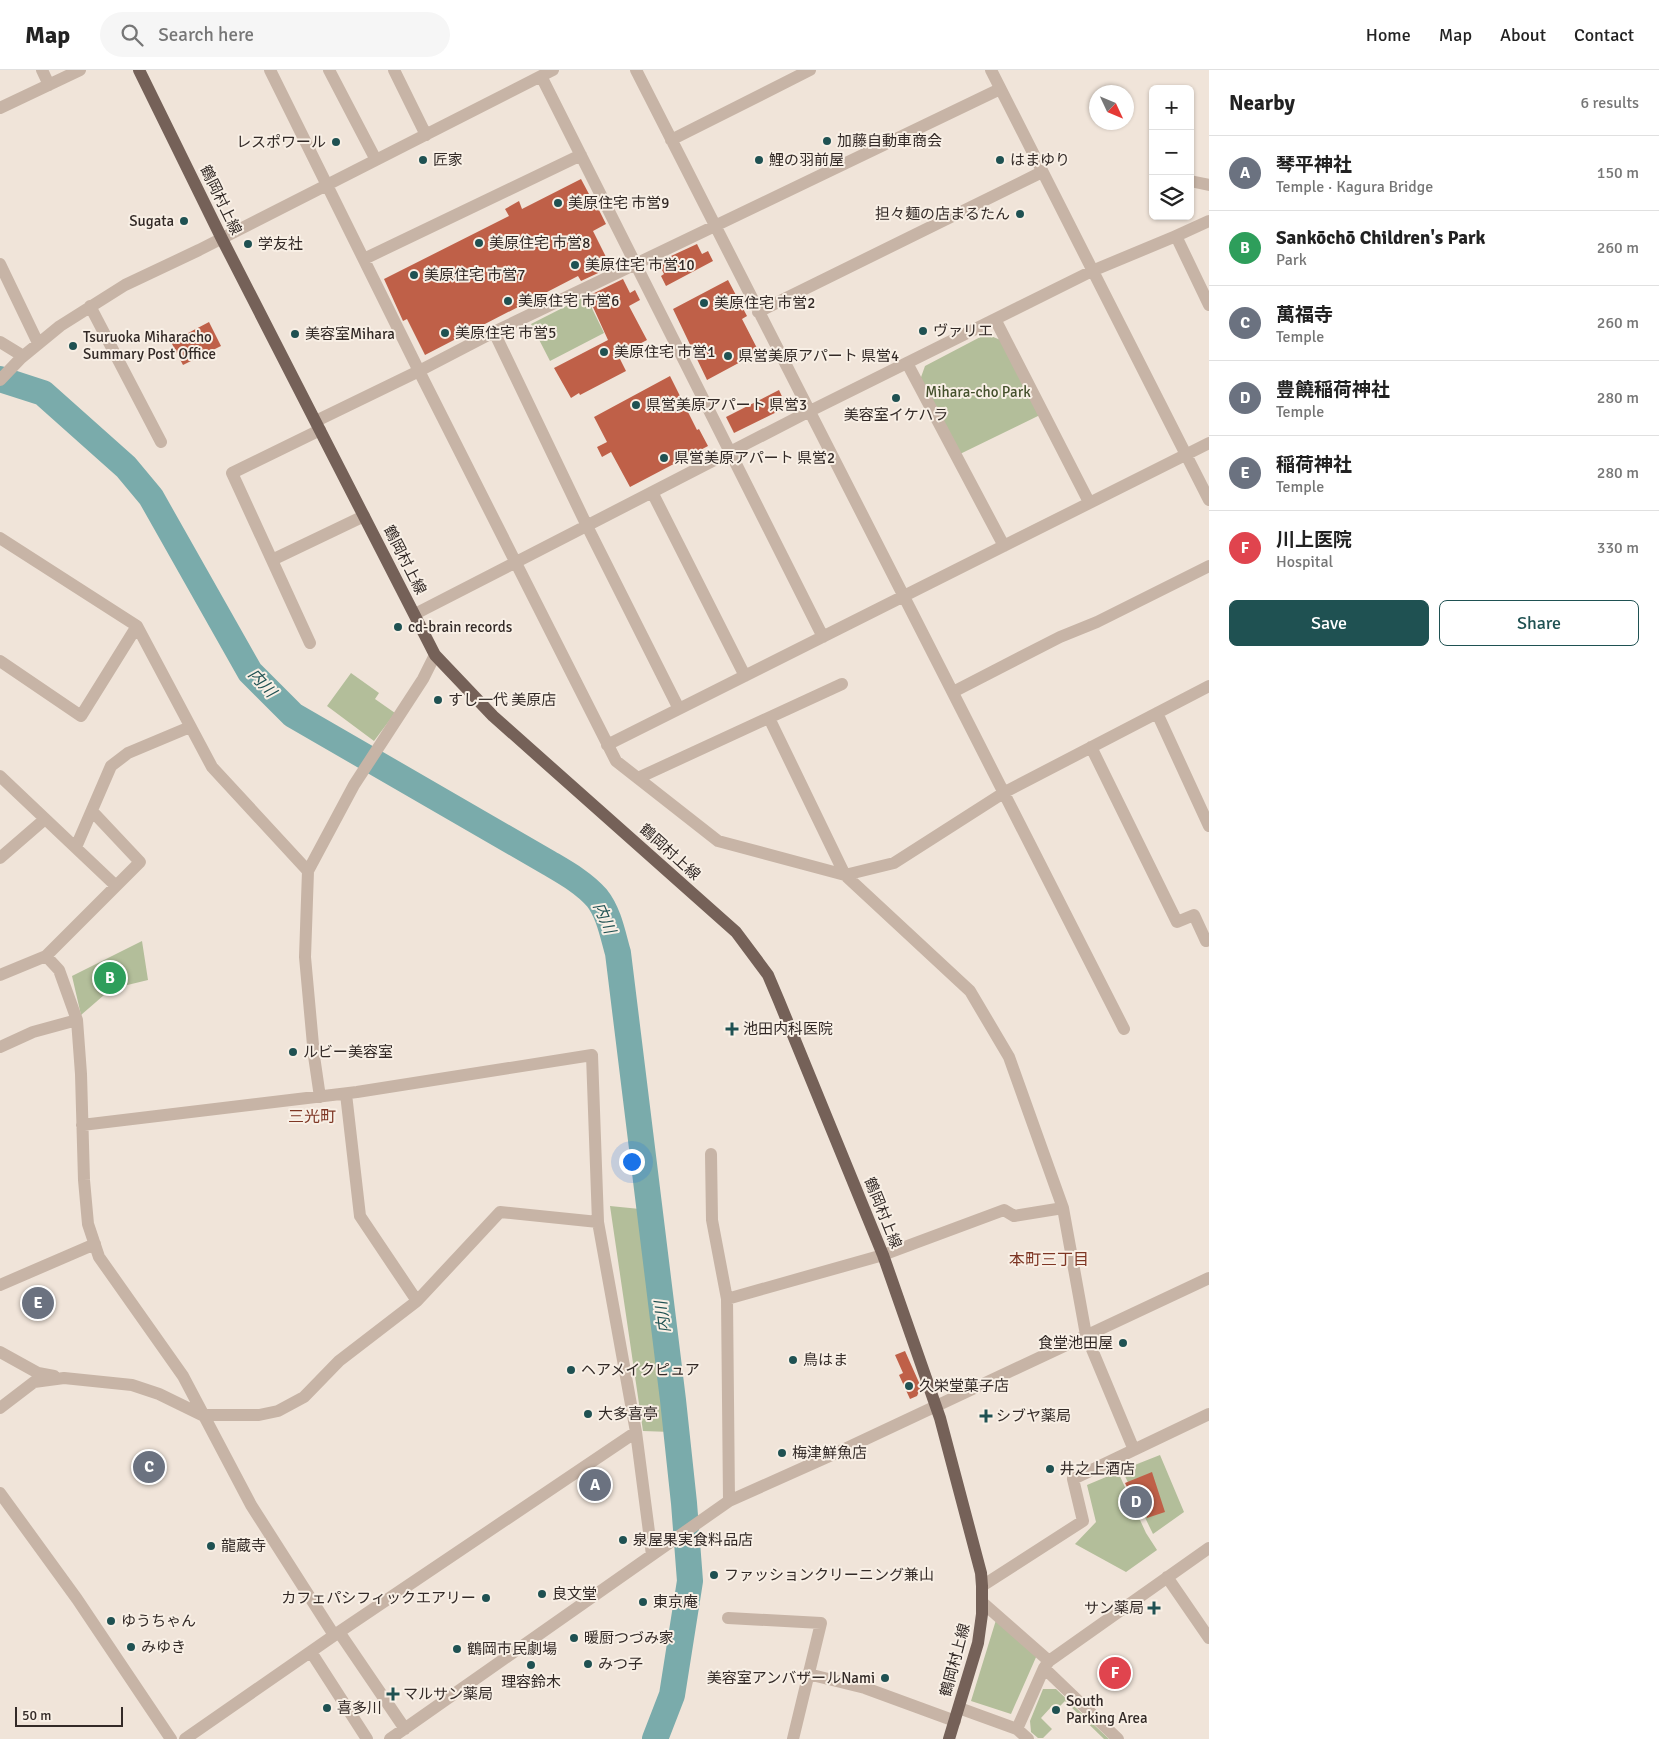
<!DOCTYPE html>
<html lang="en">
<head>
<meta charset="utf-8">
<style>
  :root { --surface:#fff; --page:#f6f6f6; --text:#222; --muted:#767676; --line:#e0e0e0; --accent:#1f5152 }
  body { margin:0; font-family:Signika,"Noto Sans JP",sans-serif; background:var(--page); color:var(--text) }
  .controls { position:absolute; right:15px; top:15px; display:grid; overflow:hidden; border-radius:8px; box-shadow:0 1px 4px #0004 }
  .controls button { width:45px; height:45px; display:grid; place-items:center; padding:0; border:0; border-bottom:1px solid var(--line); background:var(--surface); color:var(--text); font:25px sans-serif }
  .compass { position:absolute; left:1089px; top:15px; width:45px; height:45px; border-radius:50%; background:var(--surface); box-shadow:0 1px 4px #0004; rotate:134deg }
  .scale { position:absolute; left:15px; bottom:12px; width:108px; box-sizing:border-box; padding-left:5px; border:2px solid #332a27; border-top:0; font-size:14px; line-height:18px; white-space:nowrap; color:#332a27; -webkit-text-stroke:4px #f8efe5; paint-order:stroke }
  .you { position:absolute; left:631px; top:1091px; width:18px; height:18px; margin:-12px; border:4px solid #fff; border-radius:50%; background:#1a73e8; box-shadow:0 0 0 8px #1a73e833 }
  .badge { display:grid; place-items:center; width:32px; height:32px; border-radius:50%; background:var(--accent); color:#fff; font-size:16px; font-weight:700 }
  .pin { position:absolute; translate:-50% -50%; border:2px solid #fff; box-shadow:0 1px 5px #0006 }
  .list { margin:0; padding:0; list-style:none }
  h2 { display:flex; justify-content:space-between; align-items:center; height:65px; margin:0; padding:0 20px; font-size:21px }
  h2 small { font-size:16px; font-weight:400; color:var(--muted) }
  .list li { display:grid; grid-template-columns:32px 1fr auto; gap:15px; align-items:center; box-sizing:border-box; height:75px; padding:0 20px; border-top:1px solid var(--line) }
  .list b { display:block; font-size:19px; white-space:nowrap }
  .list p { margin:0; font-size:16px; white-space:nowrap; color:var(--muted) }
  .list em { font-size:16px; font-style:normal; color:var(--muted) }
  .actions { display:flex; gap:10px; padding:15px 20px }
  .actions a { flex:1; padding:11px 0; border:1px solid var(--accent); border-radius:8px; text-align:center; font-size:18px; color:var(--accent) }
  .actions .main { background:var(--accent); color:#fff }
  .icon { flex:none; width:28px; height:28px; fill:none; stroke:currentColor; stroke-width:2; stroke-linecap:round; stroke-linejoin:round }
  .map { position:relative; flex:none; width:1209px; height:1669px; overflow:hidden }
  header { display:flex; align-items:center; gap:30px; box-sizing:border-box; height:70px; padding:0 25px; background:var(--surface); border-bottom:1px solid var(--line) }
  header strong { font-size:24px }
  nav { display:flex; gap:28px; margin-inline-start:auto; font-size:18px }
  .search { width:350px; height:45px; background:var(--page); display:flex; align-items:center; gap:12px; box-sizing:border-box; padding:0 18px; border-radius:28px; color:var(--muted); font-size:19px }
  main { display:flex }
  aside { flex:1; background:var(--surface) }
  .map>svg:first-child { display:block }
</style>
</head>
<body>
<header>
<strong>Map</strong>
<div class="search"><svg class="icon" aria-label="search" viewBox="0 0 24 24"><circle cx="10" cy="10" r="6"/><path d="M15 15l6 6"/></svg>Search here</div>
<nav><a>Home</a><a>Map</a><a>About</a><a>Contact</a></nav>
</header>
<main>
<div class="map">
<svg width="1209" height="1669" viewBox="0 0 1209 1669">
  <rect width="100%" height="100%" fill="#f0e4d9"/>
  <!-- green -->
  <path fill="#b3be9a" d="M586,226L604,263L550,291L531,254Z
    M986,264L1003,271L1040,345L960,384L920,310L925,296Z
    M351,603L379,623L375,629L395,643L374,671L327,636Z
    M142,871L148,910L111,919L81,945L72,906Z
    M610,1136L640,1139L671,1362L643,1361Z
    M1160,1385L1184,1442L1153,1464L1122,1400Z
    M1118,1402L1146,1463L1157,1480L1126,1502L1075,1474L1096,1452L1087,1415Z
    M996,1550L1037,1585L1011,1644L971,1631Z
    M1043,1619H1056L1109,1669H1104L1065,1631L1056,1640L1052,1636L1041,1648L1052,1659L1043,1668H1038L1031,1662L1030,1651Z"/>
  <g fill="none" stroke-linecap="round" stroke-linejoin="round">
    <!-- river -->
    <path stroke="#7aabab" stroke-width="26" d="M0,309L43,323L126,397L151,427L250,602L293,645L549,793C566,803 584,813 597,828C609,843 613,866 618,883L673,1330L684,1433L690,1511L672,1625L655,1669"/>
  </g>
  <!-- building -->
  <path fill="#bf6048" d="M581,109L598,141L599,140L606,154L593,161L611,197L581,211L578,206L425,285L407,249L403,251L384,209L509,146L505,139L519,131L522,139Z
    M697,174L702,184L708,181L713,191L666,216L661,206L664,204L658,192Z
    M623,209L630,223L635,220L640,230L629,236L647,270L618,285L626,301L580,325L579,323L571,328L554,298L608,270L588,226Z
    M728,210L747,246L742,249L759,282L707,310L673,239Z
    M209,252L221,276L183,295L171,272Z
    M670,306L697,360L699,359L708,376L630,417L611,382L602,387L597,377L607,372L594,347Z
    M779,320L787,337L734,363L726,347Z
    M905,1281L921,1317L917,1326L910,1329L899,1305L903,1303L895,1285Z
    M1152,1402L1165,1442L1147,1448L1139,1424L1132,1427L1125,1413Z"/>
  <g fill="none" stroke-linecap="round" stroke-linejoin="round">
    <!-- minor -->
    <path stroke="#c7b4a6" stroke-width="12" d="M42,0L49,15
      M270,0L419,301L616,691L718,771L845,805L894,793L1005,722L1209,616
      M329,0L376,90
      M394,0L426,65
      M636,0L1124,959
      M991,0L1209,430
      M541,6L823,567
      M0,38L80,0
      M671,70L810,0
      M1190,111L1209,115
      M1176,166L1209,235
      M364,189L581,85
      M0,194L38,273
      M90,236L161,372
      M758,242L1042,102
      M995,249L1089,432
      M494,262L587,456L679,639
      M0,272L23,286
      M907,293L1004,476
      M0,310L21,288L60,256L125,215L199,180L553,0
      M316,351L419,301L494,262L1000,19
      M652,422L745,606
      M0,468L137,556L212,697L308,801
      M272,490L364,446
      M415,544L808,342L1092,201L1176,166L1209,151
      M310,573L232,403L320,360
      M0,591L81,646L137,556
      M953,622L1060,567L1097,552L1209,496
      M1157,643L1209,756
      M769,648L845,805L970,921L1009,987L1063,1138L1086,1265L1134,1380
      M607,675L1209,373
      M1091,677L1177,852L1194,845L1206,871
      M0,706L115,815
      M638,708L842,614
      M76,777L111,696L128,683L190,657
      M0,788L45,749
      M46,886L59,900L77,950L81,1004L84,1110L88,1154L99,1187L183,1306L251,1435L334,1565
      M0,905L46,886L140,792L92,741
      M0,977L33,962L77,950
      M346,1024L360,1146L417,1231
      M320,1027L314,986L305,887L308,801L354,715L423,609L435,585
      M82,1055L357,1022L592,985L598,1152L636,1362L652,1485
      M711,1084L712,1150L727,1229L729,1431
      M0,1215L95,1174
      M727,1229L883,1185L1004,1140L1014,1146L1063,1138
      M0,1282L38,1303L54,1306
      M0,1338L34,1312L64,1308L132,1315L159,1324L202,1345H259L278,1341L304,1327L339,1291L417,1231L500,1142L598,1152
      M0,1423L77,1529L171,1669
      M1167,1507L1209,1568
      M982,1516L1083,1451L1073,1409L1209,1344
      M983,1533L1049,1591
      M728,1548L821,1553L793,1669
      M339,1562L405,1659
      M311,1582L367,1669
      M1044,1598L1118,1669
      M808,1604L865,1618L955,1651
      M959,1638L1017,1659L1028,1669
      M1017,1659L1044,1598L1049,1591L1209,1478
      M185,1669L339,1562L636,1362
      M390,1669L729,1431L834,1384L1209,1208"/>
    <!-- major -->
    <path stroke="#756158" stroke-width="12" d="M139,0L222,169L435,585L493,646L736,862L768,905L779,931L883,1185L940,1348L981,1503L982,1516V1544L978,1573L949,1669"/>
  </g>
  <!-- markers -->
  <g fill="#1f5152" stroke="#f8efe5" stroke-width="2">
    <circle cx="827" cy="71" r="5"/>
    <circle cx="336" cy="72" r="5"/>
    <circle cx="423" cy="90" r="5"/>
    <circle cx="759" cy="90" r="5"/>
    <circle cx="1000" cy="90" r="5"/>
    <circle cx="558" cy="133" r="5"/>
    <circle cx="1020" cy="144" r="5"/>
    <circle cx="184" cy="151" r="5"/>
    <circle cx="479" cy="173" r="5"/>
    <circle cx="248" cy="174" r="5"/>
    <circle cx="575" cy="195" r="5"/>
    <circle cx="414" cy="205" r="5"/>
    <circle cx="508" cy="231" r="5"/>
    <circle cx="704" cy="233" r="5"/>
    <circle cx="923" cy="261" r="5"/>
    <circle cx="445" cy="263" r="5"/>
    <circle cx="295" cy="264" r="5"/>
    <circle cx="73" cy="276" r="5"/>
    <circle cx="604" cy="282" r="5"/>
    <circle cx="728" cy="286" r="5"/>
    <circle cx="896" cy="328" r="5"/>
    <circle cx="636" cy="335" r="5"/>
    <circle cx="664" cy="388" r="5"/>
    <circle cx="398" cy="557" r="5"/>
    <circle cx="438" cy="630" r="5"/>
    <path d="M729.5 951.5h5v5h5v5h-5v5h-5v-5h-5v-5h5z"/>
    <circle cx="293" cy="982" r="5"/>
    <circle cx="1123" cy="1273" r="5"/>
    <circle cx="793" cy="1290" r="5"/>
    <circle cx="571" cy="1300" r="5"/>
    <circle cx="909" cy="1316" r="5"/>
    <circle cx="588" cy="1344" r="5"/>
    <path d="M983.5 1338.5h5v5h5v5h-5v5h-5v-5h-5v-5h5z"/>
    <circle cx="782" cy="1383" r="5"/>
    <circle cx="1050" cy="1399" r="5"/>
    <circle cx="623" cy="1470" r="5"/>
    <circle cx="211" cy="1476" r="5"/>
    <circle cx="714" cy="1505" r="5"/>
    <circle cx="542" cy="1524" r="5"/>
    <circle cx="486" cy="1528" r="5"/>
    <circle cx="643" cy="1532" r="5"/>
    <path d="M1151.5 1530.5h5v5h5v5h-5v5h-5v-5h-5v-5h5z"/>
    <circle cx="111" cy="1551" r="5"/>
    <circle cx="574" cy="1568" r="5"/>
    <circle cx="131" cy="1577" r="5"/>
    <circle cx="457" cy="1579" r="5"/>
    <circle cx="588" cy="1594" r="5"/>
    <circle cx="531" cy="1595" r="5"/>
    <circle cx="885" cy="1608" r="5"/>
    <path d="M390.5 1616.5h5v5h5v5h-5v5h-5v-5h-5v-5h5z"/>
    <circle cx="327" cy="1638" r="5"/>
    <circle cx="1056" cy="1640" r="5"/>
  </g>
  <g text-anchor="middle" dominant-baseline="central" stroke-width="4" stroke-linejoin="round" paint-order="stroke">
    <!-- poi labels -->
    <g font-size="15" fill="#332a27" stroke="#f8efe5" text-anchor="start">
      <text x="837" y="71">加藤自動車商会</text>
      <text x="326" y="72" text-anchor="end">レスポワール</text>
      <text x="433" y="90">匠家</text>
      <text x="769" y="90">鯉の羽前屋</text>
      <text x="1010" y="90">はまゆり</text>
      <text x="568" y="133">美原住宅 市営9</text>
      <text x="1010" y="144" text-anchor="end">担々麺の店まるたん</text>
      <text x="174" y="151" text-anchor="end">Sugata</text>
      <text x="489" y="173">美原住宅 市営8</text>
      <text x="258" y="174">学友社</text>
      <text x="585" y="195">美原住宅 市営10</text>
      <text x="424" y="205">美原住宅 市営7</text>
      <text x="518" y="231">美原住宅 市営6</text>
      <text x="714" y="233">美原住宅 市営2</text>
      <text x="933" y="261">ヴァリエ</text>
      <text x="455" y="263">美原住宅 市営5</text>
      <text x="305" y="264">美容室Mihara</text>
      <text x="83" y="267">Tsuruoka Miharacho<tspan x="83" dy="17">Summary Post Office</tspan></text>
      <text x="614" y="282">美原住宅 市営1</text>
      <text x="738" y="286">県営美原アパート 県営4</text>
      <text x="646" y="335">県営美原アパート 県営3</text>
      <text x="896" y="345" text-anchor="middle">美容室イケハラ</text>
      <text x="674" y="388">県営美原アパート 県営2</text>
      <text x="408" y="557">cd-brain records</text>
      <text x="448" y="630">すし一代 美原店</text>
      <text x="743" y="959">池田内科医院</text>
      <text x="303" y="982">ルビー美容室</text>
      <text x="1113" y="1273" text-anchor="end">食堂池田屋</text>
      <text x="803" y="1290">鳥はま</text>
      <text x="581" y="1300">ヘアメイクピュア</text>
      <text x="919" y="1316">久栄堂菓子店</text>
      <text x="598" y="1344">大多喜亭</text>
      <text x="996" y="1346">シブヤ薬局</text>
      <text x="792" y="1383">梅津鮮魚店</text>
      <text x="1060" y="1399">井之上酒店</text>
      <text x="633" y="1470">泉屋果実食料品店</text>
      <text x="221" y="1476">龍蔵寺</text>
      <text x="724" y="1505">ファッションクリーニング兼山</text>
      <text x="552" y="1524">良文堂</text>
      <text x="476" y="1528" text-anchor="end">カフェパシフィックエアリー</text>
      <text x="653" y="1532">東京庵</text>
      <text x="1144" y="1538" text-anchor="end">サン薬局</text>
      <text x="121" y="1551">ゆうちゃん</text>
      <text x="584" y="1568">暖厨つづみ家</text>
      <text x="141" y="1577">みゆき</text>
      <text x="467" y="1579">鶴岡市民劇場</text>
      <text x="598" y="1594">みつ子</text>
      <text x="875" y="1608" text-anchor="end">美容室アンバザールNami</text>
      <text x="531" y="1612" text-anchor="middle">理容鈴木</text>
      <text x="403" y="1624">マルサン薬局</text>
      <text x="1066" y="1631">South<tspan x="1066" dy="17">Parking Area</tspan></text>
      <text x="337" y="1638">喜多川</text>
    </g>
    <!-- street labels -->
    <g font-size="15" fill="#332a27" stroke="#f8efe5">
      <text transform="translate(221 130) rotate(64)">鶴岡村上線</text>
      <text transform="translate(405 490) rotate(63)">鶴岡村上線</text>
      <text transform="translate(670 782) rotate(42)">鶴岡村上線</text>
      <text transform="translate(883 1143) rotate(68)">鶴岡村上線</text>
      <text transform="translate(955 1590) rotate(-75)">鶴岡村上線</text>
    </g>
    <!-- park labels -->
    <g font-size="15" fill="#44502c" stroke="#f8efe5">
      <text x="978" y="322">Mihara-cho Park</text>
    </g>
    <!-- water labels -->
    <g font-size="16" font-style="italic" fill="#1f5152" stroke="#f8efe5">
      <text transform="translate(262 613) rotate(47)">内川</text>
      <text transform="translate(604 848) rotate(67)">内川</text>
      <text transform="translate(663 1247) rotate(-97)">内川</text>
    </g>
    <!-- neighbourhood labels -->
    <g font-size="16" fill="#7e3624" stroke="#f8efe5">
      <text x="312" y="1047">三光町</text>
      <text x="1049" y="1190">本町三丁目</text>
    </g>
  </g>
</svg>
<div class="controls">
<button>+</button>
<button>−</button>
<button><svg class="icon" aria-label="layers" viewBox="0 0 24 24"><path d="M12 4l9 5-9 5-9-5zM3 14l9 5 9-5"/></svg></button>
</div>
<svg class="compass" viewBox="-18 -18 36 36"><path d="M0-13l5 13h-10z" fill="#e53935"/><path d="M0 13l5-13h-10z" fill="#767676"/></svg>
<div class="scale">50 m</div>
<div class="you"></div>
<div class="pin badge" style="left:595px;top:1415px;background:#6b7280">A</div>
<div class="pin badge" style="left:110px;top:908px;background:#2e9e5b">B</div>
<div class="pin badge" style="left:149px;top:1397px;background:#6b7280">C</div>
<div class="pin badge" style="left:1136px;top:1432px;background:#6b7280">D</div>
<div class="pin badge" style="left:38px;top:1233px;background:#6b7280">E</div>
<div class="pin badge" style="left:1115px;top:1603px;background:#e0444e">F</div>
</div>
<aside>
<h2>Nearby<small>6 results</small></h2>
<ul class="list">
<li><span class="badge" style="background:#6b7280">A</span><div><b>琴平神社</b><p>Temple · Kagura Bridge</p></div><em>150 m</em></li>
<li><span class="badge" style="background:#2e9e5b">B</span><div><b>Sankōchō Children's Park</b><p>Park</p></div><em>260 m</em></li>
<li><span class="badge" style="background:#6b7280">C</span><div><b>萬福寺</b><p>Temple</p></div><em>260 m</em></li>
<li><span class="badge" style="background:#6b7280">D</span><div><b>豊饒稲荷神社</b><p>Temple</p></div><em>280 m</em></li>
<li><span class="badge" style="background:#6b7280">E</span><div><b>稲荷神社</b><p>Temple</p></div><em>280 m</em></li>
<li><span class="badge" style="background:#e0444e">F</span><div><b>川上医院</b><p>Hospital</p></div><em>330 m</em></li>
</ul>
<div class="actions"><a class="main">Save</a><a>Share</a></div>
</aside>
</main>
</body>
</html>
